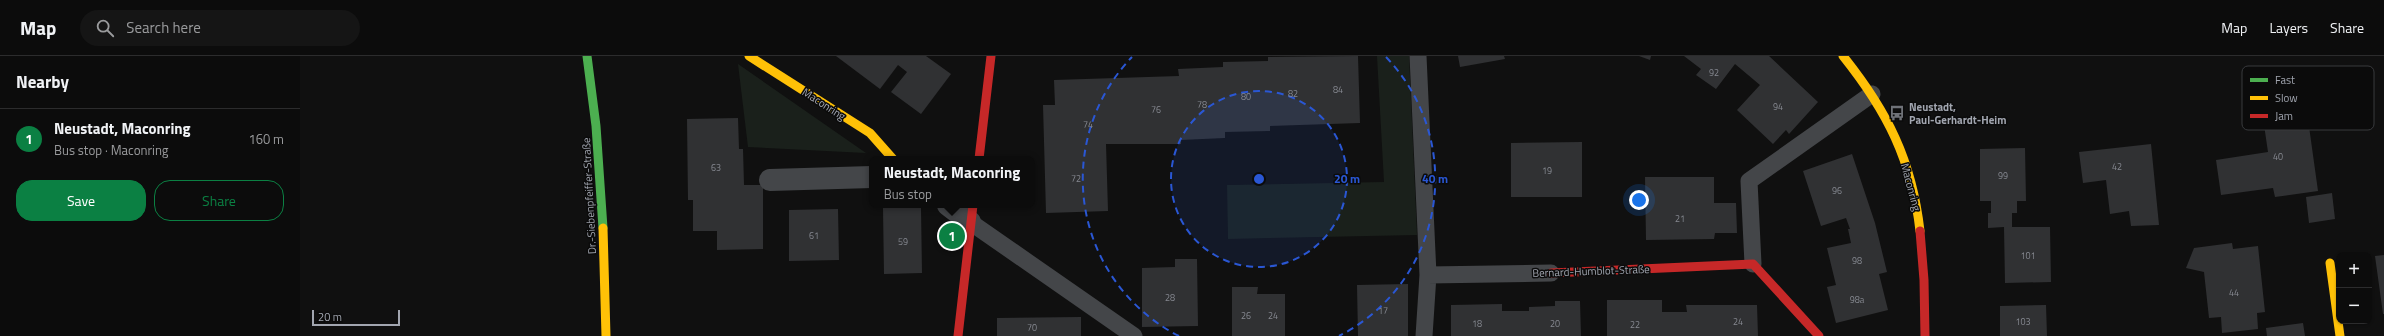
<!DOCTYPE html>
<html lang="en">
<head>
<meta charset="utf-8">
<style>
  :root { --surface:#0c0c0c; --page:#151515; --text:#f1f3f6; --muted:#9a9b9d; --line:#2c2c2d; --accent:#0b8043 }
  body { margin:0; font-family:"Titillium Web",sans-serif; background:var(--page); color:var(--text) }
  .controls { position:absolute; right:12px; bottom:12px; display:grid; overflow:hidden; border-radius:8px; box-shadow:0 1px 3px #0004 }
  .controls button { width:36px; height:36px; display:grid; place-items:center; padding:0; border:0; border-bottom:1px solid var(--line); background:var(--surface); color:var(--text); font:20px sans-serif }
  .scale { position:absolute; left:12px; bottom:10px; width:88px; box-sizing:border-box; padding-left:4px; border:2px solid #a2a6b0; border-top:0; font-size:11px; line-height:14px; white-space:nowrap; color:#a2a6b0; -webkit-text-stroke:3px #0b0b0b; paint-order:stroke }
  .you { position:absolute; left:1339px; top:144px; width:14px; height:14px; margin:-10px; border:3px solid #fff; border-radius:50%; background:#1a73e8; box-shadow:0 0 0 6px #1a73e833 }
  .badge { display:grid; place-items:center; width:26px; height:26px; border-radius:50%; background:var(--accent); color:#fff; font-size:13px; font-weight:700 }
  .pin { position:absolute; translate:-50% -50%; border:2px solid #fff; box-shadow:0 1px 4px #0006 }
  .popup { position:absolute; left:569px; top:100px; width:166px; height:52px; box-sizing:border-box; display:grid; place-content:center; border-radius:8px; background:var(--surface); filter:drop-shadow(0 1px 3px #0005); font-size:13px; white-space:nowrap; color:var(--muted) }
  .popup b { font-size:15px; color:var(--text) }
  .popup::after { content:''; position:absolute; left:50%; top:100%; margin-left:-8px; border:8px solid transparent; border-top-color:var(--surface) }
  .list { margin:0; padding:0; list-style:none }
  h2 { display:flex; justify-content:space-between; align-items:center; height:52px; margin:0; padding:0 16px; font-size:17px }
  h2 small { font-size:13px; font-weight:400; color:var(--muted) }
  .list li { display:grid; grid-template-columns:26px 1fr auto; gap:12px; align-items:center; box-sizing:border-box; height:60px; padding:0 16px; border-top:1px solid var(--line) }
  .list b { display:block; font-size:15px; white-space:nowrap }
  .list p { margin:0; font-size:13px; white-space:nowrap; color:var(--muted) }
  .list em { font-size:13px; font-style:normal; color:var(--muted) }
  .actions { display:flex; gap:8px; padding:12px 16px }
  .actions a { flex:1; padding:9px 0; border:1px solid var(--accent); border-radius:16px; text-align:center; font-size:14px; color:var(--accent) }
  .actions .main { background:var(--accent); color:#fff }
  .icon { flex:none; width:22px; height:22px; fill:none; stroke:currentColor; stroke-width:2; stroke-linecap:round; stroke-linejoin:round }
  .map { position:relative; flex:none; width:2084px; height:280px; overflow:hidden }
  header { display:flex; align-items:center; gap:24px; box-sizing:border-box; height:56px; padding:0 20px; background:var(--surface); border-bottom:1px solid var(--line) }
  header strong { font-size:19px }
  nav { display:flex; gap:22px; margin-inline-start:auto; font-size:14px }
  .search { width:280px; height:36px; background:var(--page); display:flex; align-items:center; gap:10px; box-sizing:border-box; padding:0 14px; border-radius:22px; color:var(--muted); font-size:15px }
  main { display:flex }
  aside { flex:1; background:var(--surface) }
  .map>svg:first-child { display:block }
</style>
</head>
<body>
<header>
<strong>Map</strong>
<div class="search"><svg class="icon" aria-label="search" viewBox="0 0 24 24"><circle cx="10" cy="10" r="6"/><path d="M15 15l6 6"/></svg>Search here</div>
<nav><a>Map</a><a>Layers</a><a>Share</a></nav>
</header>
<main>
<aside>
<h2>Nearby<small></small></h2>
<ul class="list">
<li><span class="badge">1</span><div><b>Neustadt, Maconring</b><p>Bus stop · Maconring</p></div><em>160 m</em></li>
</ul>
<div class="actions"><a class="main">Save</a><a>Share</a></div>
</aside>
<div class="map">
<svg width="2084" height="280" viewBox="0 0 2084 280">
  <rect width="100%" height="100%" fill="#101010"/>
  <!-- green -->
  <path fill="#1a201b" d="M1077,0H1109L1117,179L928,183L927,129L1084,126Z
    M438,8L566,97L448,91Z"/>
  <!-- building -->
  <path fill="#303133" d="M536,0H626L651,18L621,58L591,36L607,16L598,9L580,33Z
    M1058,0L1060,67L970,70V75L925,76V82L881,84V88H806L808,155L746,157L743,49H755L754,24L879,20L878,13L923,11V6L968,5V1Z
    M1158,0H1204L1205,3L1160,11Z
    M1339,0H1351L1350,4Z
    M1384,0H1469L1518,46L1489,78L1486,74L1473,88L1437,54L1460,29L1435,8L1416,33L1396,19L1401,13Z
    M2007,56L2018,135L1975,141L1973,132L1921,139L1916,104L1968,96L1963,62Z
    M438,62L439,93H443L444,129H463V193L417,194V175H393V144H388L387,63Z
    M1282,86V141H1211V87Z
    M1851,88L1859,169L1831,170L1829,155L1810,158L1806,124L1783,127L1779,96Z
    M1725,92L1726,145H1717V157H1712V171H1750L1751,226L1705,227L1704,171L1688,172V157H1691V145H1680V93Z
    M1552,98L1575,167L1587,216L1579,218L1588,254L1536,267L1527,231L1536,229L1527,192L1551,187L1548,173H1550L1546,162L1521,170L1503,115Z
    M1345,121H1414V147H1436L1437,177H1415L1414,183L1346,184Z
    M2032,137L2035,163L2009,167L2006,141Z
    M583,152H621L622,217L584,218Z
    M538,153L539,204L489,205V154Z
    M1932,187L1933,193L1958,190L1965,256L1957,257L1958,273L1922,277L1921,261L1909,262L1904,216L1886,212L1894,192Z
    M2084,199V258H2083L2075,200Z
    M875,203H897L898,270L842,271V212L875,211Z
    M1108,228V280H1058L1057,229Z
    M932,231H958L957,238H985V280H932Z
    M1307,244H1362V256H1387L1386,249H1457L1458,280H1307Z
    M1255,245H1280L1281,280H1151V249L1202,248V255H1229V251L1255,250Z
    M1746,249L1747,280H1700V250Z
    M781,261V280H697V262Z
    M2003,267L2005,280H1967L1966,272Z"/>
  <g fill="none" stroke-linecap="round" stroke-linejoin="round">
    <!-- lane -->
    <path stroke="#444649" stroke-width="17" d="M1118,0L1128,219L1124,280
      M670,166L834,280
      M1453,208L1449,125L1572,38
      M1128,219L1251,217"/>
    <!-- street -->
    <path stroke="#444649" stroke-width="22" d="M470,124L572,121
      M648,149L670,166"/>
    <!-- fast -->
    <path stroke="#4caf50" stroke-width="9" d="M287,0L296,70L303,172"/>
    <!-- slow -->
    <path stroke="#ffc107" stroke-width="9" d="M449,0L570,77L593,103
      M1543,0C1587,55 1612,104 1620,175
      M303,172L306,280
      M2030,207L2040,280"/>
    <!-- jam -->
    <path stroke="#c62828" stroke-width="9" d="M679,103L691,0
      M1620,175L1624,224L1625,280
      M1251,217L1453,208L1519,280
      M658,280L673,149"/>
  </g>
  <!-- distance rings -->
  <circle cx="959" cy="123" r="88" fill="#2a57d4" fill-opacity=".12"/>
  <g fill="none" stroke="#2a57d4" stroke-width="2" stroke-dasharray="7 5">
    <circle cx="959" cy="123" r="88"/>
    <path d="M879 280A176 176 0 0 1 832 1M1086 1A176 176 0 0 1 1039 280"/>
  </g>
  <!-- icons -->
  <defs>
    <g id="bus-bare" transform="scale(1.2)"><path d="M-5-6H5V4H4V6H2V4H-2V6H-4V4H-5ZM-3.5-4V0h7V-4ZM-3.5 1.2v1.5H-2V1.2ZM2 1.2v1.5H3.5V1.2Z" fill="#6f7278" stroke="#0b0b0b" stroke-width="2.5" paint-order="stroke"/></g>
  </defs>
  <g fill-rule="evenodd">
    <use href="#bus-bare" x="1597" y="57"/>
  </g>
  <g text-anchor="middle" dominant-baseline="central" stroke-width="3" stroke-linejoin="round" paint-order="stroke">
    <!-- number labels -->
    <g font-size="9" fill="#868991">
      <text x="1414" y="16">92</text>
      <text x="1038" y="33">84</text>
      <text x="993" y="37">82</text>
      <text x="946" y="40">80</text>
      <text x="902" y="48">78</text>
      <text x="1478" y="50">94</text>
      <text x="856" y="53">76</text>
      <text x="788" y="68">74</text>
      <text x="1978" y="100">40</text>
      <text x="1817" y="110">42</text>
      <text x="416" y="111">63</text>
      <text x="1247" y="114">19</text>
      <text x="1703" y="119">99</text>
      <text x="776" y="122">72</text>
      <text x="1537" y="134">96</text>
      <text x="1380" y="162">21</text>
      <text x="514" y="179">61</text>
      <text x="603" y="185">59</text>
      <text x="1728" y="199">101</text>
      <text x="1557" y="204">98</text>
      <text x="1934" y="236">44</text>
      <text x="870" y="241">28</text>
      <text x="1557" y="243">98a</text>
      <text x="1083" y="254">17</text>
      <text x="946" y="259">26</text>
      <text x="973" y="259">24</text>
      <text x="1438" y="265">24</text>
      <text x="1723" y="265">103</text>
      <text x="1177" y="267">18</text>
      <text x="1255" y="267">20</text>
      <text x="1335" y="268">22</text>
      <text x="732" y="271">70</text>
    </g>
    <!-- street labels -->
    <g font-size="11" fill="#a2a6b0" stroke="#0b0b0b">
      <text transform="translate(524 48) rotate(33)">Maconring</text>
      <text transform="translate(1611 131) rotate(75)">Maconring</text>
      <text transform="translate(289 140) rotate(-93)">Dr.-Siebenpfeiffer-Straße</text>
      <text transform="translate(1291 215) rotate(-2)">Bernard-Humblot-Straße</text>
    </g>
    <!-- poi labels -->
    <g font-size="11" font-weight="bold" fill="#a2a6b0" stroke="#0b0b0b" text-anchor="start">
      <text x="1609" y="51">Neustadt,<tspan x="1609" dy="13">Paul-Gerhardt-Heim</tspan></text>
    </g>
  </g>
  <!-- legend -->
  <rect x="1942" y="10" width="132" height="64" rx="6" fill="#0b0b0b" stroke="#383a3d" stroke-width="1"/>
  <rect x="1950" y="22" width="18" height="4" fill="#4caf50"/>
  <rect x="1950" y="40" width="18" height="4" fill="#ffc107"/>
  <rect x="1950" y="58" width="18" height="4" fill="#c62828"/>
  <g font-size="11" fill="#a2a6b0">
    <text x="1975" y="28">Fast</text>
    <text x="1975" y="46">Slow</text>
    <text x="1975" y="64">Jam</text>
  </g>
  <circle cx="959" cy="123" r="6" fill="#2a57d4" stroke="#0b0b0b" stroke-width="2"/>
  <g font-size="12" text-anchor="middle" font-weight="bold" fill="#2a57d4" stroke="#0b0b0b" stroke-width="3" stroke-linejoin="round" paint-order="stroke">
    <text x="1047" y="127">20 m</text>
    <text x="1135" y="127">40 m</text>
  </g>
</svg>
<div class="controls">
<button>+</button>
<button>−</button>
</div>
<div class="scale">20 m</div>
<div class="you"></div>
<div class="pin badge" style="left:652px;top:180px">1</div>
<div class="popup"><b>Neustadt, Maconring</b>Bus stop</div>
</div>
</main>
</body>
</html>
